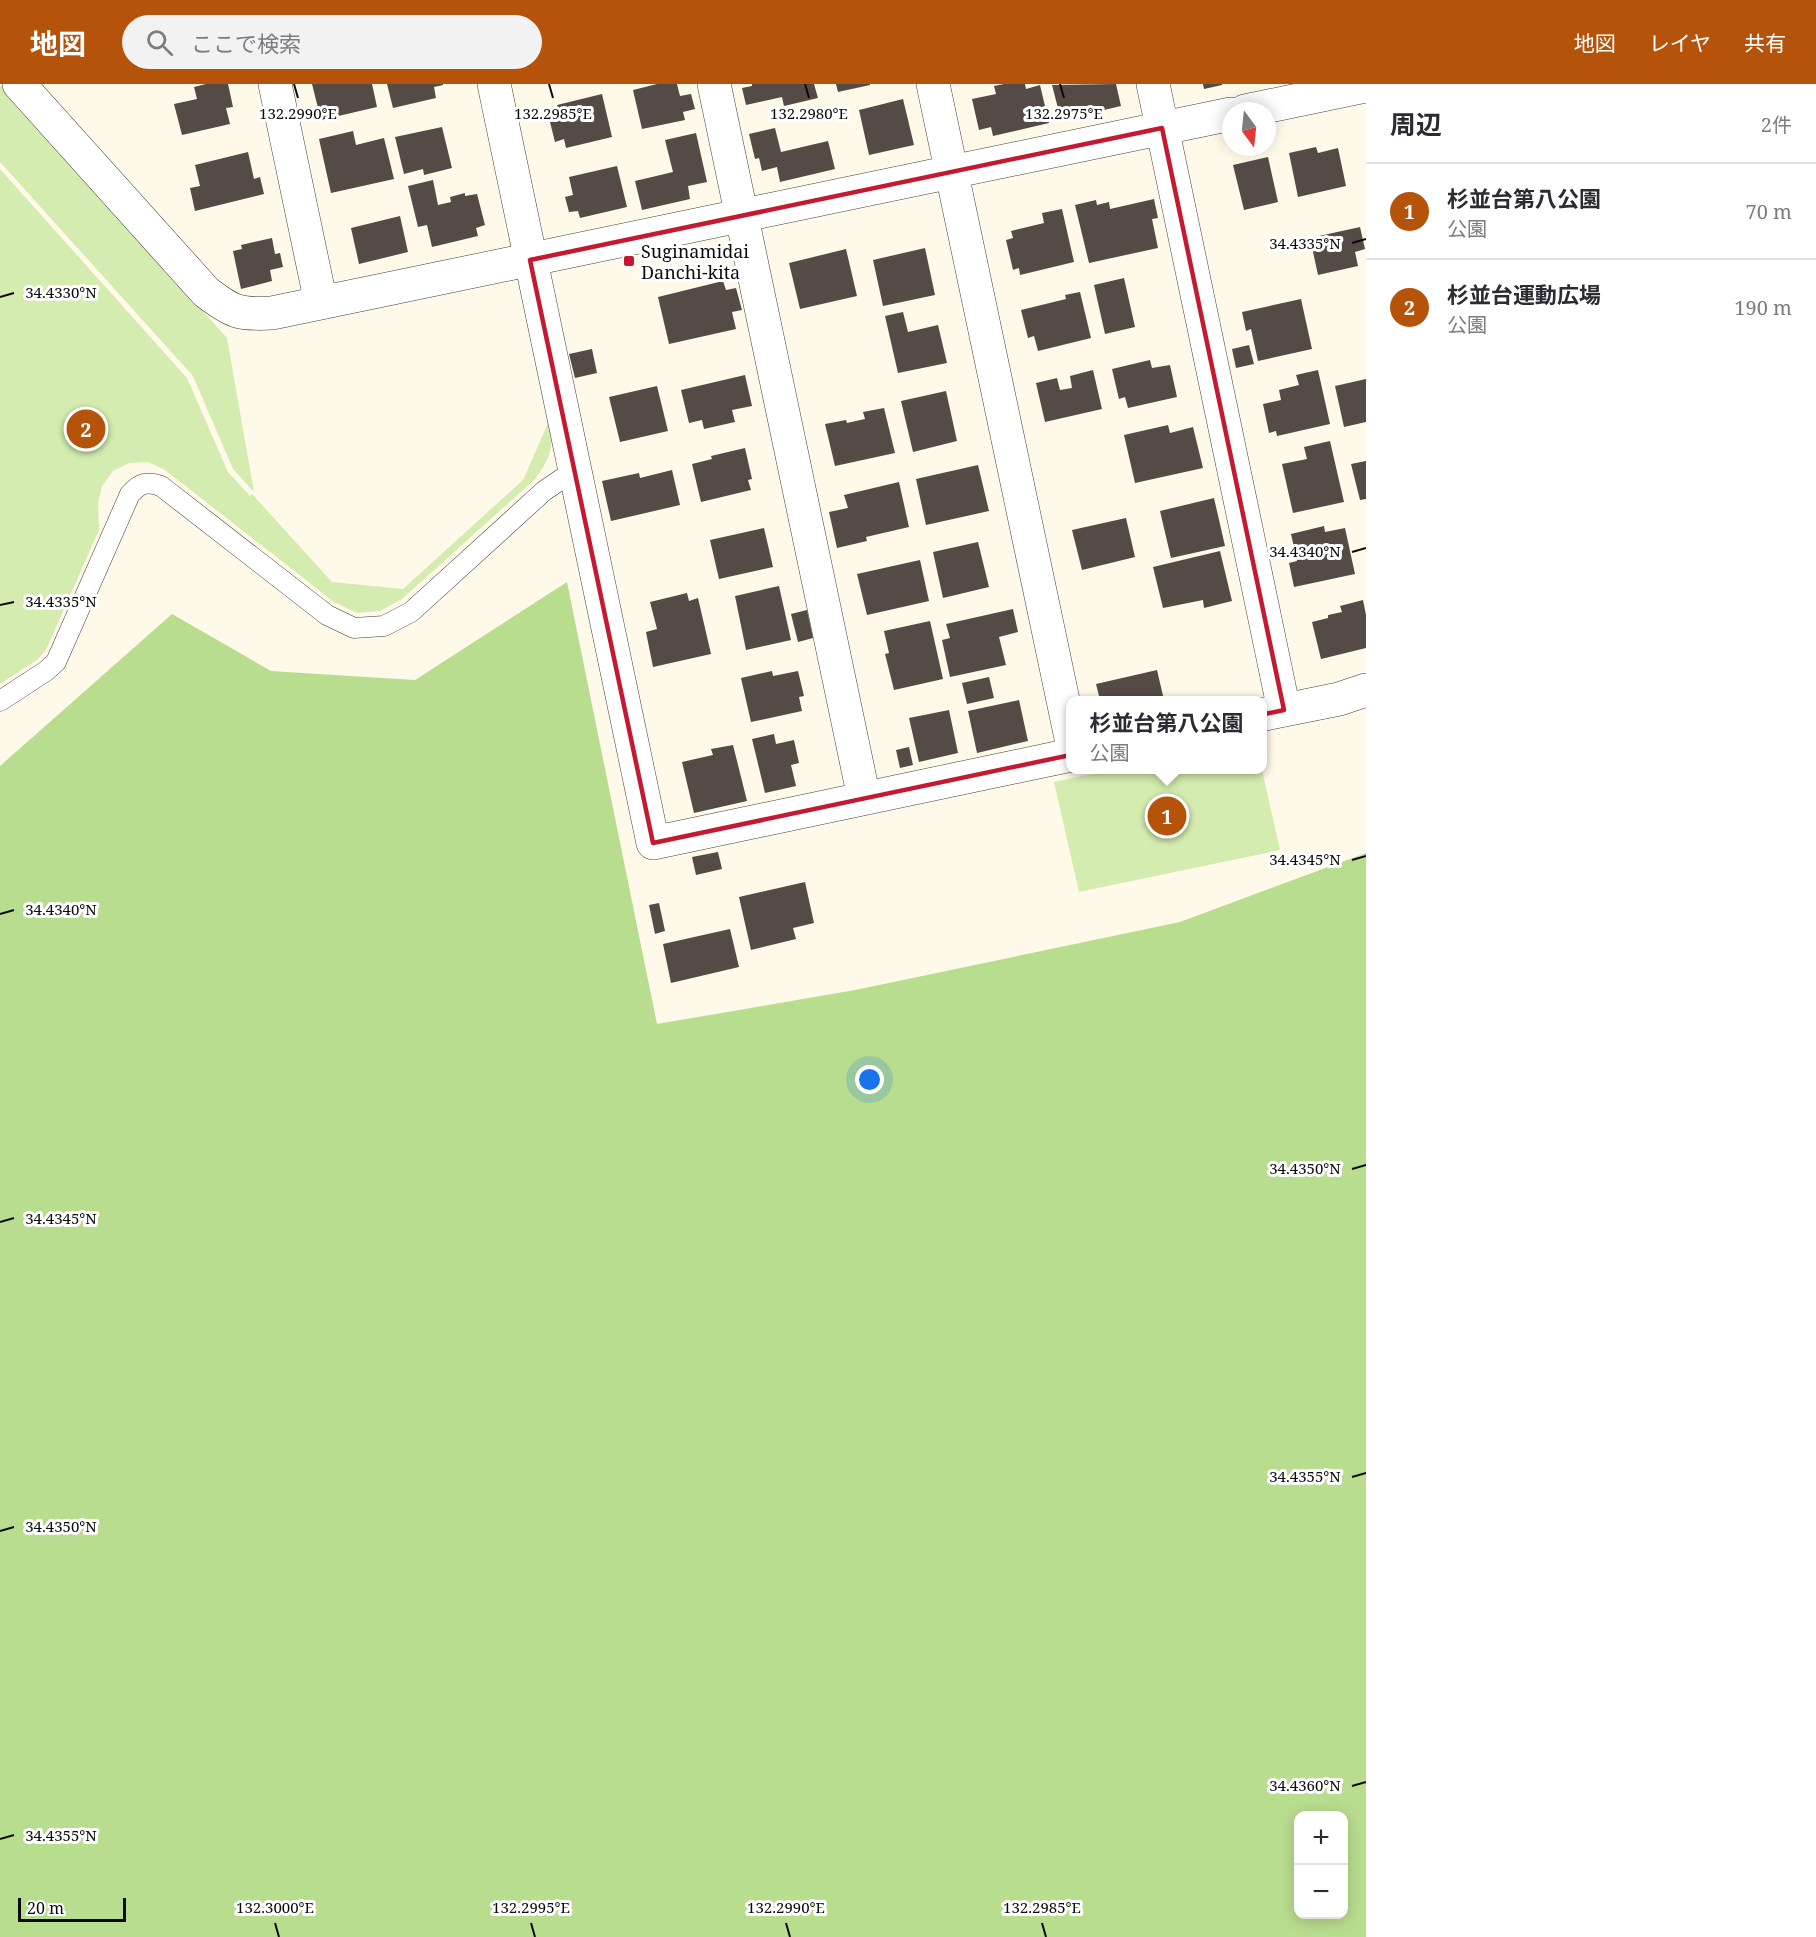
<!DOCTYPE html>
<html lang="ja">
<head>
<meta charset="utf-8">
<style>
  :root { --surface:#fff; --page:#f2f2f3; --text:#2b2b33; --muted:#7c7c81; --line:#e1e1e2; --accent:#b45309 }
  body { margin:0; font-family:"Noto Serif","Noto Sans JP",serif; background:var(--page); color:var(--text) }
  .controls { position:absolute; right:18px; bottom:18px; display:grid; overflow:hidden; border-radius:12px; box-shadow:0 3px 15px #0003 }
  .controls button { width:54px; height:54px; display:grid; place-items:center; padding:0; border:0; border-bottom:2px solid var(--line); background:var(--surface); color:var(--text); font:30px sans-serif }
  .compass { position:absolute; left:1222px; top:18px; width:54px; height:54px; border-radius:50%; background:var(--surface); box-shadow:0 3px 15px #0003; rotate:165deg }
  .scale { position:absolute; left:18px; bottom:15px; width:108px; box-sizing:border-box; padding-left:6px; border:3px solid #0b0b0b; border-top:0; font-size:16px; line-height:21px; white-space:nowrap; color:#0b0b0b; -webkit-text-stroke:4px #fff; paint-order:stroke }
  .you { position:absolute; left:870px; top:996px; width:21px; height:21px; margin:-15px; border:4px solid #fff; border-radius:50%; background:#1a73e8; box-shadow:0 0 0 9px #1a73e833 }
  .badge { display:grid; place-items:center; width:39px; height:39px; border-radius:50%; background:var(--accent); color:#fff; font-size:20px; font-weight:700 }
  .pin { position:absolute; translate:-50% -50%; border:3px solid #fff; box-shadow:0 2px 6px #0006 }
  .popup { position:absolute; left:1066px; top:612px; width:201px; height:78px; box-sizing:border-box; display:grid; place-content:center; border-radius:12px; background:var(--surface); filter:drop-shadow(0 2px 4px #0005); font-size:20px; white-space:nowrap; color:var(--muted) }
  .popup b { font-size:22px; color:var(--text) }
  .popup::after { content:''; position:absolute; left:50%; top:100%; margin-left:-12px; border:12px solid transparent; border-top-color:var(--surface) }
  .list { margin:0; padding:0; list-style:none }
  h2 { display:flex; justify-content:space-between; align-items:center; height:78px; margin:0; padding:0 24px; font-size:26px }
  h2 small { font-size:20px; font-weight:400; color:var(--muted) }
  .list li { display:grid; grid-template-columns:39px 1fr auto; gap:18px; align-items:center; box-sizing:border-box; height:96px; padding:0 24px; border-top:2px solid var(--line) }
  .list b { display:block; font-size:22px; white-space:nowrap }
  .list p { margin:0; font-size:20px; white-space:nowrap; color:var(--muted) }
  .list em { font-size:20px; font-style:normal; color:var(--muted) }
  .icon { flex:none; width:33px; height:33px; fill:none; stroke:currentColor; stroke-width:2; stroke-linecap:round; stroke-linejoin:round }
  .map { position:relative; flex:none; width:1366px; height:1853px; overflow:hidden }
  header { display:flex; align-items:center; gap:36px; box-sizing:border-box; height:84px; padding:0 30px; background:var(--accent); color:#fff }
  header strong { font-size:28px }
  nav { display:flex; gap:33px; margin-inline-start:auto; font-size:21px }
  .search { width:420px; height:54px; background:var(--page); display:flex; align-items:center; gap:15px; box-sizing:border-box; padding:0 21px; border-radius:33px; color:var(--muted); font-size:22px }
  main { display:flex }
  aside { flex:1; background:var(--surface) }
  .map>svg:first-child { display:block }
</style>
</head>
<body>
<header>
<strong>地図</strong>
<div class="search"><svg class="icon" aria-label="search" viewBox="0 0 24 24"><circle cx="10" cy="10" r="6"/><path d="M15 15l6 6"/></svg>ここで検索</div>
<nav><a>地図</a><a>レイヤ</a><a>共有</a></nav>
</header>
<main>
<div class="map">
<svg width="1366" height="1853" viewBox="0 0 1366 1853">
  <rect width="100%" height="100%" fill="#fff9e9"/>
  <!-- green -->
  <path fill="#d4ecb0" d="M0,1L227,254L254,408L233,385L193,292L0,78Z
    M0,85L187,294L228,388L250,412L252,410L332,498L403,505L523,396L549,337C555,362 550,376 534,396L402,515L380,527L357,529L334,518L165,386L148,378L129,379L113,387L102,402L98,419L99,446L46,566L37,576L0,600Z
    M1111,686H1262L1280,766L1079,808L1054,698Z"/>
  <!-- forest -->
  <path fill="#b9dd8f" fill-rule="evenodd" d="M567,498L657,940L855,906L1180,838L1366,769V1853H0V682L172,530L271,587L415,596ZM1298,1732H1344V1830H1298Z"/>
  <!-- building -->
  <path fill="#544b47" d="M206,0H228L233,23L226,24L230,40L182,51L174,20L197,15L194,3Z
    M312,0H372L377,23L321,36Z
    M387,0H443V1L434,3L436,14L393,24Z
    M657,0H677L680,12L691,10L695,25L683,28L685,36L642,45L633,6Z
    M752,0H814L818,14L784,22L782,13L746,21L742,4L752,2Z
    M836,0H870V1L838,8Z
    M1004,0H1025L1026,5L1040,1L1049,39L993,52L991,43L979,46L972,15L996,10L994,2Z
    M1116,0L1121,22L1061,36L1052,1Z
    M1203,0H1222V1L1204,5Z
    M602,10L612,53L566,64L564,55L555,58L550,38L560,36L557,21Z
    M903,15L914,61L869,71L859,26Z
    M442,43L452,84L424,91L423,85L404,90L395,53Z
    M775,44L781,68L828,57L835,85L780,98L777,83L762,87L759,74L755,75L749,50Z
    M353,47L356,61L384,54L394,95L331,109L319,55Z
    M696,49L707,98L688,102L690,115L642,126L635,97L673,88L665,56Z
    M1316,63L1318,69L1338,64L1346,102L1298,113L1289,69Z
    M248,68L254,95L260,93L264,110L195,127L190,104L200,102L195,81Z
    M1268,73L1278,118L1244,126L1233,81Z
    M617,82L627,123L580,134L578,127L569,128L565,113L573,111L569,93Z
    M433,96L438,121L451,118L450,113L465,109V112L477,110L485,141L476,144L478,152L432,163L427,141L418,143L408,102Z
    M1154,115L1158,134L1152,135L1158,164L1089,179L1075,121L1096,116L1097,121L1109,118L1110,125Z
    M1062,125L1074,178L1020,191L1019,184L1013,186L1006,156L1013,154L1011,147L1044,139L1042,129Z
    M400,132L408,168L359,180L351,144Z
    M1360,143L1365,165L1355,168L1358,182L1318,191L1310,154Z
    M272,154L275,170L280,169L283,183L270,186L272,197L241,205L233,167L242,165L241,161Z
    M925,164L935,211L883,222L873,176Z
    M846,165L857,212L800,225L789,179Z
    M1124,194L1135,243L1105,250L1094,201Z
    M723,197L726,206L736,204L742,226L732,228L736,245L669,260L658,213Z
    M1080,208L1091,254L1038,267L1034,252L1028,254L1021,226L1066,215L1065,211Z
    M1301,215L1312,265L1258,277L1251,245L1246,247L1242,228Z
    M903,228L908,248L938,241L947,279L898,289L885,232Z
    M1249,261L1254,280L1236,284L1232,265Z
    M592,265L597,289L575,294L569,270Z
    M1150,276L1152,284L1170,281L1177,313L1128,324L1125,313L1119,315L1112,285Z
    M1093,286L1102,325L1045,338L1036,299L1057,294L1060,306L1072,304L1070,292Z
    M1318,286L1330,340L1277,352L1276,347L1269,349L1263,320L1281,316L1279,306L1299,301L1296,291Z
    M745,291L752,322L732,326L735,338L704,345L702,336L689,339L681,306Z
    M1366,295V338L1344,343L1335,302Z
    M657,302L668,347L620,358L609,313Z
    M946,307L957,357L913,368L901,317Z
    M884,324L895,369L835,382L825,340L846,336L847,339L865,335L863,328Z
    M1168,341L1170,349L1193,343L1203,384L1135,399L1124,351Z
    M1330,357L1344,418L1293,429L1282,380L1307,375L1304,363Z
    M745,364L752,395L748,396L751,406L701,418L692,380L712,375L711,372Z
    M1366,377V415L1360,416L1351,380Z
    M978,381L989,427L926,441L916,395Z
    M672,386L680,421L611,437L602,397L639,389L640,394Z
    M899,398L909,443L866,453L867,457L837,464L829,428L848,424L844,411Z
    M1214,414L1225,462L1171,474L1160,427Z
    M1126,434L1135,473L1082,486L1072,446Z
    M1324,442L1325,448L1345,444L1355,490L1294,503L1289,479L1297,477L1291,450Z
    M764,444L773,483L719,495L710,456Z
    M978,458L989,503L943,514L933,468Z
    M1220,467L1232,517L1204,524L1203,516L1163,524L1153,483Z
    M920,476L929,517L867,531L857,490Z
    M779,502L791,556L746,566L735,512Z
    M687,509L689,517L698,514L711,570L653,583L646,548L657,545L650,518Z
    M1363,516L1366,531V564L1321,575L1312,538L1328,534V531L1342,528L1340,522Z
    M1013,525L1018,548L999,553L1006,581L950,593L942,556L950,554L946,540Z
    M807,526L813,554L798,558L791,530Z
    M930,537L943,595L894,606L885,570L889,569L884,547Z
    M1157,586L1164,616H1100L1096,600Z
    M772,587L773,592L798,587L804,612L799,613L802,627L751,638L741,594Z
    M989,593L994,614L967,620L962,599Z
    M1019,616L1028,657L977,669L968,627Z
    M949,626L958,669L919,678L909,634Z
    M774,650L776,660L794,656L799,679L791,681L796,702L765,709L752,655Z
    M733,661L747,717L694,729L682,678L713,671L711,665Z
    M909,663L913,681L900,684L896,666Z
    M718,768L722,785L696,791L692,773Z
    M805,798L814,839L793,844L796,855L751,866L739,813Z
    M659,819L665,847L655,850L649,821Z
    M730,845L739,883L671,899L663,860Z"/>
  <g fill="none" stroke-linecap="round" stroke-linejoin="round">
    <!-- lane casing -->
    <g stroke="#3e3e3e" stroke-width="21">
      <path id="lane" d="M0,617L46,587L56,578L130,410C140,399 147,397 161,402L327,531L354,544L384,542L411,528L544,407L563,394L575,388"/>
    </g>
    <!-- street casing -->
    <g stroke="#3e3e3e" stroke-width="34">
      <path id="street" d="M19,0L206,208C232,228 239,231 272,229L1231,30
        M275,0L321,219
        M494,0L653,759L1071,671
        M714,0L864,714
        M933,0L1071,654
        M1153,0L1284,626
        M1245,27L1366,2
        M1265,630L1339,615L1366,606"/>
    </g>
    <!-- lane -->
    <use href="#lane" stroke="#fff" stroke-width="20"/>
    <!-- street -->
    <use href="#street" stroke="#fff" stroke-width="33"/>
  </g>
  <!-- marked area -->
  <path fill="none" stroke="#c41a31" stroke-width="4.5" stroke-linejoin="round" d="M1162,44L1284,626L653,759L530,176Z"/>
  <!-- ticks -->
  <path fill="none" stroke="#0b0b0b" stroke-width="2" d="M294,0L298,14M549,0L553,14M805,0L809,14M1060,0L1064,14M1352,159L1366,155M0,213L14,209M1352,468L1366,464M0,521L14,518M1352,776L1366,772M0,830L14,826M1352,1085L1366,1081M0,1138L14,1134M1352,1393L1366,1389M0,1447L14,1443M1352,1702L1366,1698M0,1755L14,1751M275,1839L279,1853M531,1839L535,1853M786,1839L790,1853M1042,1839L1046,1853"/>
  <!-- markers -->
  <rect fill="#c41a31" stroke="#fff" stroke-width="2" x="623" y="171" width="12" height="12" rx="3"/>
  <g text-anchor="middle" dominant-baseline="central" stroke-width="6" stroke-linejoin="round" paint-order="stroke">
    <!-- poi labels -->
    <g font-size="18" fill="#0b0b0b" stroke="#fff" text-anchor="start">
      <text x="641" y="167">Suginamidai<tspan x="641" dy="21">Danchi-kita</tspan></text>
    </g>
  </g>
  <g font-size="15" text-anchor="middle" fill="#0b0b0b" stroke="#fff" stroke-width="6" stroke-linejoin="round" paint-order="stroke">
    <text x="298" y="35">132.2990°E</text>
    <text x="553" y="35">132.2985°E</text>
    <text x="809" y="35">132.2980°E</text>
    <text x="1064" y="35">132.2975°E</text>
    <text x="1305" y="165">34.4335°N</text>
    <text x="61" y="214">34.4330°N</text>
    <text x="1305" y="473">34.4340°N</text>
    <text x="61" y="523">34.4335°N</text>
    <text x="1305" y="781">34.4345°N</text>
    <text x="61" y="831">34.4340°N</text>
    <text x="1305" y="1090">34.4350°N</text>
    <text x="61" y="1140">34.4345°N</text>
    <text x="1305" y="1398">34.4355°N</text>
    <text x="61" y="1448">34.4350°N</text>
    <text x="1305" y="1707">34.4360°N</text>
    <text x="61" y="1757">34.4355°N</text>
    <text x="275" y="1829">132.3000°E</text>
    <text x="531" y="1829">132.2995°E</text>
    <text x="786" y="1829">132.2990°E</text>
    <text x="1042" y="1829">132.2985°E</text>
  </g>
</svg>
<div class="controls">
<button>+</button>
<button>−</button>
</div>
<svg class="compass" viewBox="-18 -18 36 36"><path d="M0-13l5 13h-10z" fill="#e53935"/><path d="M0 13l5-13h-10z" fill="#7c7c81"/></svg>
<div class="scale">20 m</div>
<div class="you"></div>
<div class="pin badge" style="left:1167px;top:732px">1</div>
<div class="popup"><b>杉並台第八公園</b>公園</div>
<div class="pin badge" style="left:86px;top:345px">2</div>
</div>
<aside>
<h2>周辺<small>2件</small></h2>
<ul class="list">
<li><span class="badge">1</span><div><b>杉並台第八公園</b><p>公園</p></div><em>70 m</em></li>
<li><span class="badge">2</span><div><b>杉並台運動広場</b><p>公園</p></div><em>190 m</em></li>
</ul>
</aside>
</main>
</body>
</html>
